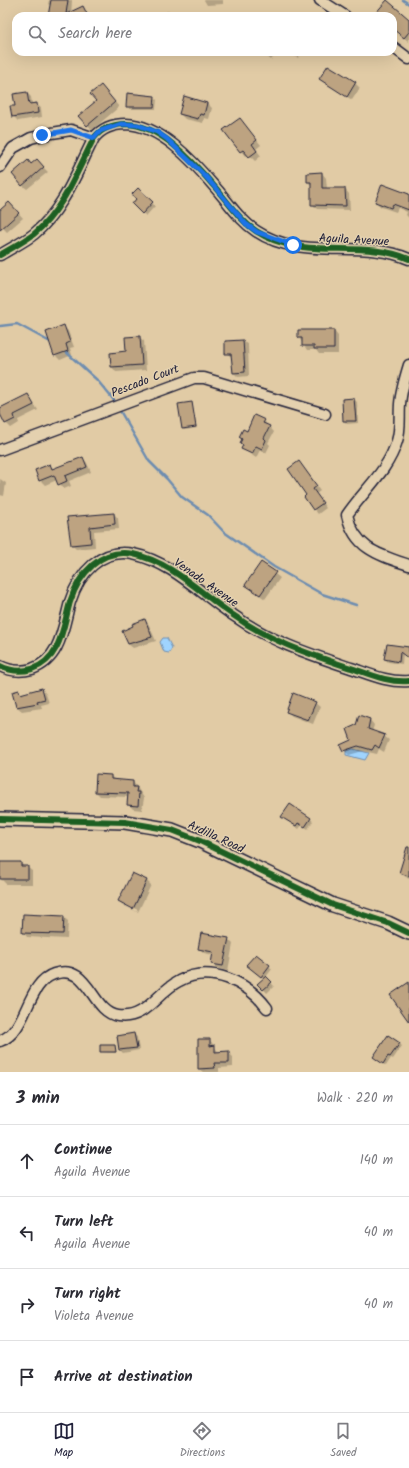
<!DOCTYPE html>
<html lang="en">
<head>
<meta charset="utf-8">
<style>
  :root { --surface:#fff; --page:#f2f2f3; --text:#2b2b33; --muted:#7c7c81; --line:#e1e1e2; --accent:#22223b }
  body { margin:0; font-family:Kalam,sans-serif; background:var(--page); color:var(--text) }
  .stop { position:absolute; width:12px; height:12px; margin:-9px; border:3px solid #1a73e8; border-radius:50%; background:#fff }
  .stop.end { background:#1a73e8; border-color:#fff; box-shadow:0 1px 4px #0008 }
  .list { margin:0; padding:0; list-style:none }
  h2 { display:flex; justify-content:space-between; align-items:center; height:52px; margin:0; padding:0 16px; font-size:17px }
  h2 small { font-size:13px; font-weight:400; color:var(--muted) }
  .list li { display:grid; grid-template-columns:26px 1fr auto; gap:12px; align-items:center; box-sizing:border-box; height:72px; padding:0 16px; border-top:1px solid var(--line) }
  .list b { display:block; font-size:15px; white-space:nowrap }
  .list p { margin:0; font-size:13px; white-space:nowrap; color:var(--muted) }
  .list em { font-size:13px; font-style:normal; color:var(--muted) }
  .icon { flex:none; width:22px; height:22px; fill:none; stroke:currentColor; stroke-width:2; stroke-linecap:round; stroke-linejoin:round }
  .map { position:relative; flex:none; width:409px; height:1072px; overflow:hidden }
  .search { position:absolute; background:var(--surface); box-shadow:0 4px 16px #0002; left:12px; right:12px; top:12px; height:44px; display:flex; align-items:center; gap:10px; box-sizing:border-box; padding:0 14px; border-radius:12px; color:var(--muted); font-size:15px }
  .sheet { height:340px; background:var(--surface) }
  nav { display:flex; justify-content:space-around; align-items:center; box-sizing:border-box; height:56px; border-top:1px solid var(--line); background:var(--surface); font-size:11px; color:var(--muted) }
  nav a { display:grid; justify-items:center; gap:2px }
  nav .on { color:var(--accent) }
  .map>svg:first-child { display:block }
</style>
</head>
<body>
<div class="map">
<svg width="409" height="1072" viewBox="0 0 409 1072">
  <rect width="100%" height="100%" fill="#e1cba5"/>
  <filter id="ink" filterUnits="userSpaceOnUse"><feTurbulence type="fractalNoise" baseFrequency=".025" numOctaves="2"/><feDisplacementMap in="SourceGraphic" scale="8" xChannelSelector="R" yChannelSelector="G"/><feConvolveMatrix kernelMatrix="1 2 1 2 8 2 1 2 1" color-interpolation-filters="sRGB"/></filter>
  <g filter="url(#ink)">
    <!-- water -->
    <path fill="#a0d4fe" stroke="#6e8db0" d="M163,638H167L172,648L169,653L164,652L160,642Z
      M353,749L369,753L365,760L346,755V751Z"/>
    <!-- shadow -->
    <path fill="#0003" fill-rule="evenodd" d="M49,0H72L71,16H49L51,6L48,4Z
      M204,0H223V4L207,5Z
      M387,1L409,21V42L393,28V16H379Z
      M168,11L172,16H155H159Z
      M262,52H277L271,60Z
      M289,52H302L298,58Z
      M320,79L355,83L360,88L352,100Z
      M106,91L119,107L92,130L88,125L97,101Z
      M27,93L31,97L32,104H36L41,108L42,117L18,121L13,116L16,107Z
      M154,97L157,100L156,109H130L127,106Z
      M185,98L207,103L212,108L209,119L204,118L203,123L185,119L180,114Z
      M244,124L261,145L256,149L261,156L255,161L248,154L245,156L241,151Z
      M31,165H41L48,172L27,189L22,185Z
      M322,173L326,178L327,189H345L349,194L350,210L317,209L312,204V186L308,182Z
      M138,189L155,206L146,216L133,204L138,199Z
      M409,195V218L406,215L407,212L398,208L396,212L381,207L376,202Z
      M14,208L23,218L7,232L3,228L0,231V211Z
      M63,326L68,331L74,347L70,348L72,355L60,360L55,355Z
      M334,331L338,336V354H319L316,350H307L299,338Z
      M139,337L144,341L146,370L116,372L112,367L111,354L127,352Z
      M243,341L248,345L249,376L238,377L233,372V358L226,353Z
      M28,395L38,410L18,420L19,423L11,428L6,423L0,409Z
      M354,399L357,402L358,423L347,424L344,421Z
      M192,403L197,428L184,430L183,429Z
      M264,421L274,432L268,443L270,445L266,453L260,450L256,458L243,449L244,446L240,437Z
      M83,458L87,463L91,472L69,481L71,486L64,489L57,480L45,485L40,480L50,465L54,470Z
      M299,462L320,491L316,494L326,508L318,514L314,509L308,495Z
      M0,479L6,483L4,496L0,495Z
      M114,514L118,518L119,529L94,531L95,547L76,549L71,544L68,518Z
      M261,563L280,578L265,599L246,585Z
      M145,620L149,625L156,641L133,648L128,644L134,627Z
      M387,645L409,648V658L403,653L402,664L388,662L385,659Z
      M42,689L46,694L49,703L41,705L42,708L22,711L17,707L19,691L22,694Z
      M315,703L320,707L313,724L292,716L287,711Z
      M370,720L374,725L372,732L384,736L389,740L384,752L379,749L377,754L363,751L349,755L344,750Z
      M111,776L115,781L133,782L137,787L144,798L142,810L133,809L128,804L129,797L100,796L96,792Z
      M282,817L310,819L313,821L308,829L302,825L299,829Z
      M409,856V879L400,873Z
      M1,863H21L24,867H27L32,871V884H6L1,879Z
      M133,874L147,881L151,885L138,912L124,906L119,901ZM123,903L138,910L137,912L123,905Z
      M63,917L68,921L67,939L27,937L23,932Z
      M228,939L233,944L228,971L216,968L212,964L213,955L204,953L199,948Z
      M269,966L272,969L266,977L274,986L267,993L259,984L264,979L251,968Z
      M134,1034L137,1037L139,1050L123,1053L120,1050Z
      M210,1040L219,1053L228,1052L233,1057V1067L219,1068V1072H203L199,1069Z
      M399,1043L402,1046L393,1059L391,1058L386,1066L377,1060Z
      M114,1046L116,1053L101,1052Z"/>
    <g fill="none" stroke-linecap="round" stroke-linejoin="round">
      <!-- stream -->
      <path stroke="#6e8db0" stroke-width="2.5" d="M403,0L409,4
        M0,326L17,324L52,343
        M65,351L97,380L117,404
        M119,409L149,461L167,479L182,497L208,515L224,532L274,567L322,594L356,605"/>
    </g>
    <!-- building -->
    <path fill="#bda381" stroke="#22223b" d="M51,0H68L66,14L83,6L88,16H48Z
      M387,0L409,19V32L404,38L393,29V16H373Z
      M328,65L356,82L347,97L319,79Z
      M101,85L115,102L87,126L78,116L96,101L90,94Z
      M27,92L29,104L37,103L38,113L12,117L10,106H15L13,94Z
      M127,93L155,96L154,107H126Z
      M184,96L207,103L204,115L200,114L198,119L179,114Z
      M240,118L257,140L252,144L257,151L249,157L243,150L240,152L223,130Z
      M37,159L44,167L22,186L12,174L28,160L31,164Z
      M322,172V188H345L346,206L311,205V182H307V173Z
      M382,184L409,194V210L393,204L391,208L375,202Z
      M138,188L153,202L142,214L132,204L136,199L132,194Z
      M9,202L19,213L0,230V210Z
      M64,325L70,342L66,344L68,351L54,356L46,332Z
      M298,330H334V349H314V346H302V338H298Z
      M140,336L142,365L111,367L110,353L126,351L125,337Z
      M243,340L245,372L233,373L231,354H225V341Z
      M28,394L34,405L14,415L15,419L5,424L0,414V408Z
      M354,398L356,421H343L342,399Z
      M192,402L196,427L182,429L178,404Z
      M254,415L265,420L263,423L270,426L264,438L266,440L262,449L256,446L252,454L241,449L243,445L240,443L242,439L239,437L243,429L247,431Z
      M83,457L87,467L65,476L67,481L58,485L54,475L39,481L35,470L50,464L52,469Z
      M299,461L317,486L313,489L323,503L313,510L304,497L306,495L288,469Z
      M114,513L115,524L90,527L91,543L71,545L67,517Z
      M261,562L276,572L260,595L245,585Z
      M145,619L152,637L128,644L122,631L133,626L132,624Z
      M387,644L409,647V659L400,652L399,662L384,659Z
      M42,688L45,699L37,701L38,703L16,707L12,692L19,690L20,694Z
      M293,693L316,702L308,720L286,712Z
      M359,715L370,719L368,729L385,735L379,748L375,745L372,750L358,746L343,751L340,745L351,740L347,729L356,725Z
      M96,774L111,775V779L133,781V787H137L136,792H139L138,806L127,805L128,793L95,792Z
      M290,804L311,818L305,827L298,823L296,826L281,817Z
      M407,847H409V876L399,873Z
      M0,862H21V866H28V879H0Z
      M132,873L147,880L133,909L118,901Z
      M23,914L64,916L63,934L22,933Z
      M201,933L229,938L223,966L211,964L213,952L198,949Z
      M256,954L270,965L261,977L246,965Z
      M266,976L272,982L263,990L257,984Z
      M409,982V1022L390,995Z
      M134,1033L137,1048L119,1050L117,1036Z
      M388,1035L400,1043L390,1057L388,1056L383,1064L373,1057Z
      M198,1039H210V1046L215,1045V1052L229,1051V1063H214L215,1068L198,1069Z
      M100,1045H115L116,1052H100Z"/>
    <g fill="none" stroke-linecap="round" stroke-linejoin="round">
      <!-- minor casing -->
      <g stroke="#22223b" stroke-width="13">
        <path id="minor" d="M320,0L345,16
          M393,47L409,59
          M0,167L13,148L31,138L52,133L71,130L94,138
          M0,255C11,248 24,242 34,234C64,209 77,171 94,138C102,128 114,124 126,124C160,125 192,160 213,185C227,200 238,219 256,231C302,262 361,238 409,259
          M409,365C405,378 401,391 400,404C399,417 401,429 397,441C388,471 364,490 347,515C355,549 379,555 409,565
          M0,450L194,378H204L325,414
          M0,666C10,671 21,672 32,669C61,659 63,627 70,602C79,573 101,548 133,554C172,562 201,594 233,615C269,641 309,654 351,668C369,674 389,683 409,681
          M0,1041C28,1031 26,983 54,974C89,962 91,1012 118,1016C146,1020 157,992 179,981C210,964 248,982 267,1008"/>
      </g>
      <!-- tertiary casing -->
      <g stroke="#22223b" stroke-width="16">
        <path id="tertiary" d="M0,819L125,822L172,830L200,841L333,905L388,923L409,933"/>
      </g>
      <!-- minor -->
      <use href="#minor" stroke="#e4d1af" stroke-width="10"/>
      <!-- tertiary -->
      <use href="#tertiary" stroke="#e4d1af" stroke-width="13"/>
      <!-- cycleway casing -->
      <g stroke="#e4d1af" stroke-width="8">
        <path id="cycleway" d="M0,255C11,248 24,242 34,234C64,209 77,171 94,138C102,128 114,124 126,124C160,125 192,160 213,185C227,200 238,219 256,231C302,262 361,238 409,259
          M0,666C10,671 21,672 32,669C61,659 63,627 70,602C79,573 101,548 133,554C172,562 201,594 233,615C269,641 309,654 351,668C369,674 389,683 409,681
          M0,819L125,822L172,830L200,841L333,905L388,923L409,933"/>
      </g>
      <!-- cycleway -->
      <use href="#cycleway" stroke="#1b5e20" stroke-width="6"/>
    </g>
  </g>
  <g fill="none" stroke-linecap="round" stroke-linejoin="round" filter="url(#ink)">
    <!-- route -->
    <path stroke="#1a73e8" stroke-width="5" d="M42,135L71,130L94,138L100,131L121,124L138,125L157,132L167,139L206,177L246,224L257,232L293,245"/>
  </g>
  <g text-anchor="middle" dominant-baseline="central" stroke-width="3" stroke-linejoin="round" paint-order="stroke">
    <!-- street labels -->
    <g font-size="12" fill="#22223b" stroke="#e4d1af">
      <text transform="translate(354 240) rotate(3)">Aguila Avenue</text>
      <text transform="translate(145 381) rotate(-21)">Pescado Court</text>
      <text transform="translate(206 583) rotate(35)">Venado Avenue</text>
      <text transform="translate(216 837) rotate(25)">Ardilla Road</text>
    </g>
  </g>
</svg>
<div class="stop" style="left:293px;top:245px"></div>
<div class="stop end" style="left:42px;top:135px"></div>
<div class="search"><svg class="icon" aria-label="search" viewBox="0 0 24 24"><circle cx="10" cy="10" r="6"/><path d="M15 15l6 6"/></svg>Search here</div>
</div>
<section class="sheet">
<h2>3 min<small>Walk · 220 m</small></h2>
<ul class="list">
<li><svg class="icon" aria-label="ahead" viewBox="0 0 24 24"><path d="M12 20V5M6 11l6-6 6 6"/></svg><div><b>Continue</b><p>Aguila Avenue</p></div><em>140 m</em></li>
<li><svg class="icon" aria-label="left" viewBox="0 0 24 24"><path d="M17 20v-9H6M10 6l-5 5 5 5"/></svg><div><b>Turn left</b><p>Aguila Avenue</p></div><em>40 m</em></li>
<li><svg class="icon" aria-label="right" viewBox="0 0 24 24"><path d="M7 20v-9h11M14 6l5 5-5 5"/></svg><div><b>Turn right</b><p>Violeta Avenue</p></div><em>40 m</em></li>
<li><svg class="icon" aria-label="arrive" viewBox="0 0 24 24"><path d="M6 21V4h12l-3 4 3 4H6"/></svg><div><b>Arrive at destination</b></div></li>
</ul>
</section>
<nav>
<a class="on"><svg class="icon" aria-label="map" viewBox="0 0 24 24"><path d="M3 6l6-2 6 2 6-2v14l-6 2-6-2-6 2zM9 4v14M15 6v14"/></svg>Map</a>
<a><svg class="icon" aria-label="directions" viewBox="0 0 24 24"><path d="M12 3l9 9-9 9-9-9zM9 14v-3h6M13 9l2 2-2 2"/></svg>Directions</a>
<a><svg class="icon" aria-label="saved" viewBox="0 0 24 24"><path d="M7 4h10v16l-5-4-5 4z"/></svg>Saved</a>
</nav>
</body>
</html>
